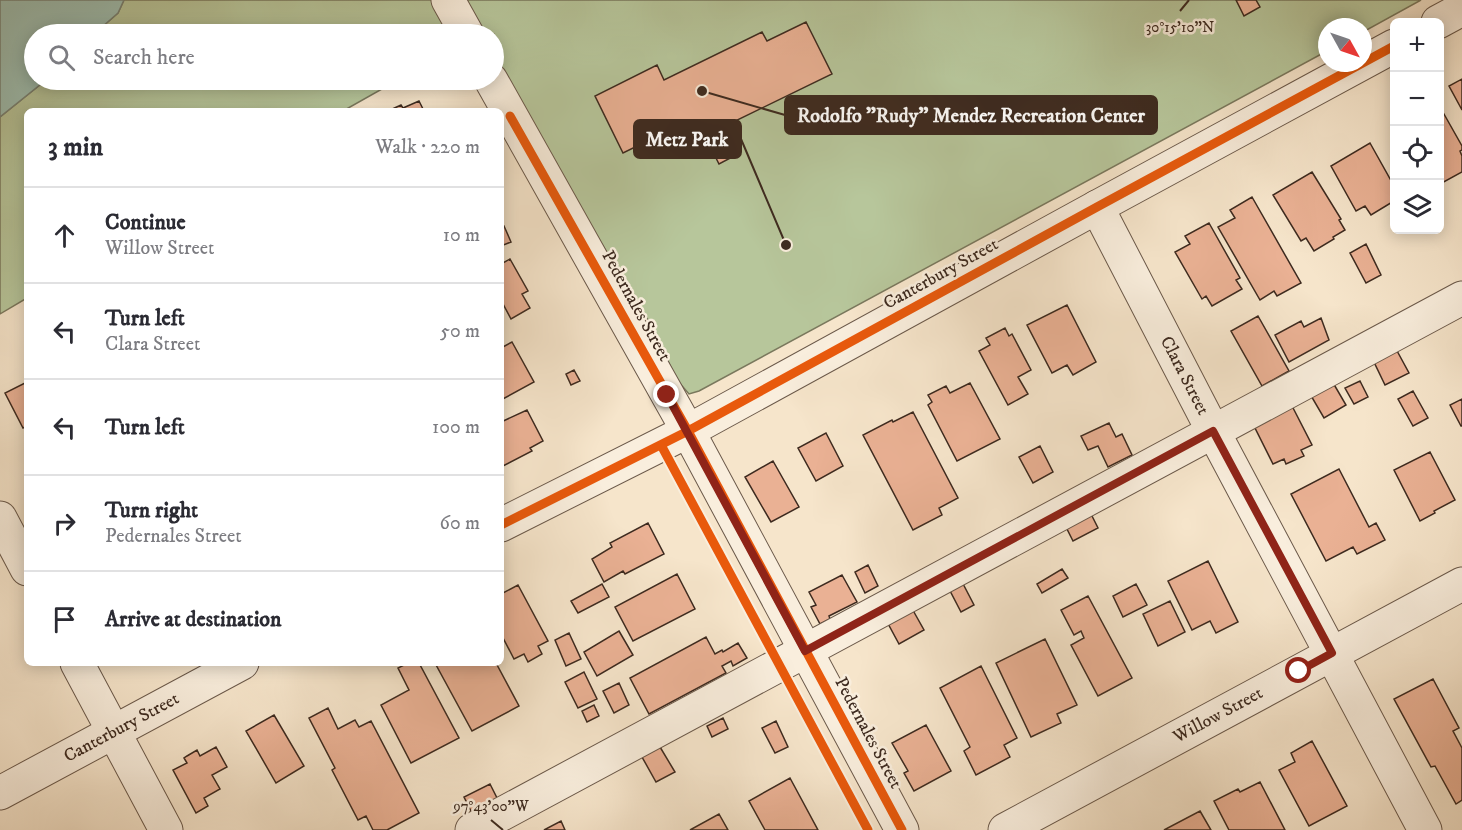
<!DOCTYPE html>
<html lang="en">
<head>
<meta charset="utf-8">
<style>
  :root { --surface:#fff; --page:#f7f7f7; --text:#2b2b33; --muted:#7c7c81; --line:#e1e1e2 }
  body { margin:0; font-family:"IM FELL DW Pica",serif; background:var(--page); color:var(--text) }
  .controls { position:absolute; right:18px; top:18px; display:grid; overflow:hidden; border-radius:9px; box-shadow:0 3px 15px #0003 }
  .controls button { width:54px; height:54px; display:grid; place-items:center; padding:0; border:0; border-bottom:2px solid var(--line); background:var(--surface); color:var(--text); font:30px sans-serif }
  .compass { position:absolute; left:1318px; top:18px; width:54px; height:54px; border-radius:50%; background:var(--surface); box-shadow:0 3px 15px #0003; rotate:130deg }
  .stop { position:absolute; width:18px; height:18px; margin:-14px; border:4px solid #8f2418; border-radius:50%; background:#fff }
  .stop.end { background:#8f2418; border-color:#fff; box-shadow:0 2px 6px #0008 }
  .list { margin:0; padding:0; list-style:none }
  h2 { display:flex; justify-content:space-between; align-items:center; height:78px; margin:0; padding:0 24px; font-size:26px }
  h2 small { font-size:20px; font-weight:400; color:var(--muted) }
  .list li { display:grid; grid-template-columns:39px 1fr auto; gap:18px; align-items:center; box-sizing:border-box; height:96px; padding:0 24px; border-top:2px solid var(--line) }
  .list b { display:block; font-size:22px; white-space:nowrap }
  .list p { margin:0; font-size:20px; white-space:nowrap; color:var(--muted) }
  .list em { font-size:20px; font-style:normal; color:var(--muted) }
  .icon { flex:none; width:33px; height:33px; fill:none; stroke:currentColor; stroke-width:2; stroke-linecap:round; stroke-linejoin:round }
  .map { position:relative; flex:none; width:1462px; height:830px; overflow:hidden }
  .search { position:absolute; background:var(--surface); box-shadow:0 3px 15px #0003; left:24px; top:24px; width:480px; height:66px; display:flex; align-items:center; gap:15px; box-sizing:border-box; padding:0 21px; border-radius:33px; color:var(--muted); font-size:22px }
  .panel { position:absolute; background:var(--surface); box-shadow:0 3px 15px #0003; left:24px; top:108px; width:480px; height:558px; border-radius:9px }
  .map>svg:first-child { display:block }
</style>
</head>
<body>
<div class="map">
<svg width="1462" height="830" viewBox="0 0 1462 830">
  <rect width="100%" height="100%" fill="#f6e5cb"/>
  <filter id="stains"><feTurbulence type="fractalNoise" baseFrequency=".00333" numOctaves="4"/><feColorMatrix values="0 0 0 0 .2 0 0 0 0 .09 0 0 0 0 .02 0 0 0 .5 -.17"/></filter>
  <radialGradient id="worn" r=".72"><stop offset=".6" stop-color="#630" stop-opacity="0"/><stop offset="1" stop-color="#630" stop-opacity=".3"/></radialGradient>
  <!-- green -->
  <path fill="#b7c69b" stroke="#7a785d" stroke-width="1.5" d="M124,0H1421L1363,32V27H1327V51L699,391L689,394L677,380L650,323L551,161L494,52V34H484L481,31L475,34H94L118,13Z
    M46,80H398L343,111H27V298L0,314V117Z"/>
  <!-- water -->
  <path fill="#9dbfb2" stroke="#778377" stroke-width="1.5" d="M0,0H124L118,13L94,34H34V80H46L0,117Z"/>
  <!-- building -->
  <path fill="#eab194" stroke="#3d2a1f" stroke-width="1.5" d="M1236,0H1256L1260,7L1244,16Z
    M806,22L832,74L731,123L741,143L736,145L740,153L719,164L705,136L689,144L680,125L623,153L595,96L657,65L664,80L762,32L767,41Z
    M1462,79V110L1449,86Z
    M419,101L424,111H388L401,105L403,108Z
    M1440,107L1462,146V150L1460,151L1462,156V172L1440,184Z
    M1370,143L1394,186V190L1391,192L1394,198V201L1371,215L1365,206L1356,211L1331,166Z
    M1312,172L1341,219L1339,220L1345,230L1333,237L1334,239L1314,251L1306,238L1301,241L1273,195Z
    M1252,197L1301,283L1277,296L1274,291L1260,300L1218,227L1235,218L1230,210Z
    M1209,223L1240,278L1236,280L1242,289L1212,306L1206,296L1202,299L1175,252L1190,244L1185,236Z
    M504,226L511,242L501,246V228Z
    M1366,244L1381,275L1366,283L1350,253Z
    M510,259L528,291L522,294L530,308L511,319L503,304L501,305V264Z
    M1067,305L1096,362L1073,375L1067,365L1052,373L1027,325Z
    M1258,316L1289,371L1262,386L1231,331Z
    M1321,318L1329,340L1289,362L1275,335L1301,321L1304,327Z
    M1005,328L1009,336L1012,334L1031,370L1018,377L1028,394L1008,405L979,351L990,345L986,338Z
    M512,342L534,382L501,400V348Z
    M1396,349L1409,373L1385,385L1373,360Z
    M574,370L580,381L571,385L566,374Z
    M1332,381L1346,405L1324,418L1310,394Z
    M1360,381L1368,397L1354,404L1345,388Z
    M27,382V426L23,428L5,393Z
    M970,383L1000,439L957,461L928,405L932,402L928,395L946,386L950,393Z
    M1413,391L1428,418L1413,426L1398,399Z
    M1462,399V426H1461L1450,405Z
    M1290,402L1312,445L1301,450L1304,456L1286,464L1284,459L1273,464L1252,422Z
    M527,410L543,441L530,448L532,451L501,467V422Z
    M913,412L958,498L939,508L942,515L913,530L863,435L892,420L893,422Z
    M1109,423L1116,437L1122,434L1132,455L1108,467L1098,446L1088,450L1081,436Z
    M826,433L843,466L816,481L798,448Z
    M1040,446L1053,472L1033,483L1019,457Z
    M1430,452L1455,500L1434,511L1435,513L1420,521L1394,470Z
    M773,461L799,507L771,522L745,477Z
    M1339,469L1369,527L1376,523L1385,540L1357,554L1353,547L1326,561L1291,494Z
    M1090,512L1098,528L1073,541L1065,525Z
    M648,523L664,554L625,574L623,571L604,582L592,559L612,547L610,543Z
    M1208,561L1238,622L1216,633L1210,621L1192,630L1168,581Z
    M868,565L878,586L865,593L855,572Z
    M1062,569L1068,578L1042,593L1037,584Z
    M677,574L695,609L633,641L615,607Z
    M842,575L857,602L829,616L830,619L820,624L811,607L816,605L809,592Z
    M960,578L974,605L961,612L947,585Z
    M602,584L609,597L578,613L571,601Z
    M1136,584L1147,605L1123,617L1113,596Z
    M518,585L548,641L538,646L542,654L528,662L524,654L514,659L501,634V594Z
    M1088,596L1132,678L1098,696L1071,645L1084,638L1081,631L1074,635L1061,610Z
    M1170,601L1185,632L1158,646L1143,614Z
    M910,605L924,630L899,644L885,618Z
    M619,631L633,655L597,676L584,652Z
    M569,633L581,659L566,666L555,640Z
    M706,637L715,654L722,650L723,652L738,643L747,658L733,666L731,661L722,666L726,673L649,714L630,678Z
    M1045,639L1077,705L1057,714L1061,723L1031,737L996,663Z
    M408,663H419L459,738L411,763L381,705L409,690L398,668Z
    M435,663H496L519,706L472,731Z
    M981,666L1017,738L1004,745L1010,757L976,775L964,751L970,747L940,688Z
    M584,672L597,699L578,708L565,682Z
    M1433,679L1459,728L1453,731L1462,748V800L1456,804L1435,766L1431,767L1394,699Z
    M619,683L629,705L614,713L603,691Z
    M594,705L599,716L587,722L582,711Z
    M328,708L338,729L355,720L359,727L371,721L419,813L387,830H373L366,816L358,820L332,770L335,768L309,718Z
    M274,715L304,766L276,783L246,731Z
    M723,718L728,729L712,737L707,726Z
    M776,721L788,747L775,753L762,728Z
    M926,725L951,771L914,791L904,773L908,771L892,743Z
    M1312,741L1347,806L1309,826L1279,770L1295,762L1291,753Z
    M216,747L227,767L212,775L220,789L204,798L208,806L196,813L173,770L187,763L184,758L187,756L197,750L200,756Z
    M660,747L675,772L656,782L642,757Z
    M790,778L818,830H765L749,801Z
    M1260,782L1285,830H1229L1214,801L1238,789L1240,792Z
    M490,784L498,800L472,813L464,797Z
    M1200,811L1211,830H1164Z
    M719,814L728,830H690Z
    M561,821L565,830H544Z"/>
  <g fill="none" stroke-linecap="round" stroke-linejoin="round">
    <!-- minor casing -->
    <g stroke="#6b594a" stroke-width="35">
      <g id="minor">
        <path d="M448,0L467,34"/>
        <path d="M1438,22L1462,9"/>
        <path d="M491,80L688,431L902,830"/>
        <path id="s1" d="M1097,207L1213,431L1425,830"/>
        <path d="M0,518L27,569"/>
        <path d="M501,525L688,431L1097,207L1394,46"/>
        <path d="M77,663L166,830"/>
        <path id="s2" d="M0,793L242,663"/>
        <path d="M472,830L1462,298"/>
        <path id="s3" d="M1005,830L1462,584"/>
      </g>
    </g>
    <!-- minor -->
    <use href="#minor" stroke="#f9eedd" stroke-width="33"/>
    <!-- cycleway casing -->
    <g stroke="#f9eedd" stroke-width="13">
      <path id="cycleway" d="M510,116L688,431L902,830
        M661,445L868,830
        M501,525L688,431L1097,207L1394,46"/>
    </g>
    <!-- cycleway -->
    <use href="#cycleway" stroke="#e8590c" stroke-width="9"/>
  </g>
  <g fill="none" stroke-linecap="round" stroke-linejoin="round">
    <!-- route -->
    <path stroke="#8f2418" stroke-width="8" d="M667,395L805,651L1213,431L1332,653L1299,671"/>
  </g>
  <!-- ticks -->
  <path fill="none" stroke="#3d2a1f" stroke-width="2" d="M1180,11L1189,0M491,820L503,830"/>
  <g text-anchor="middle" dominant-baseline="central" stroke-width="5" stroke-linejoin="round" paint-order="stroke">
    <!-- street labels -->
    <g font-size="18" fill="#3d2a1f" stroke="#f9eedd">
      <text transform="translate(941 274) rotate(-29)">Canterbury Street</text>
      <text transform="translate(636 306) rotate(61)">Pedernales Street</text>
      <text stroke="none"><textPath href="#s1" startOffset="190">Clara Street</textPath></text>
      <text stroke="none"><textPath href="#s3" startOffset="242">Willow Street</textPath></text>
      <text stroke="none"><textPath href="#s2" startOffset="138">Canterbury Street</textPath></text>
      <text transform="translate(868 733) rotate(62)">Pedernales Street</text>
    </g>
  </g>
  <g font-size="15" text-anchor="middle" fill="#3d2a1f" stroke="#f9eedd" stroke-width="5" stroke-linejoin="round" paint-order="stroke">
    <text x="1180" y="32">30°15'10"N</text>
    <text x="491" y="811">97°43'00"W</text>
  </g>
  <!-- callouts -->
  <path fill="none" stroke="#3d2a1f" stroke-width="2" d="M702 91L785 115M786 245L741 139"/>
  <g fill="#3d2a1f" stroke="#f9eedd" stroke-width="2">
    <circle cx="702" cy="91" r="6"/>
    <circle cx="786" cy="245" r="6"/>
  </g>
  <g fill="#3d2a1f" stroke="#3d2a1f" stroke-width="2">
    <rect x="785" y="96" width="372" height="38" rx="6"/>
    <rect x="634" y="120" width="107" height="38" rx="6"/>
  </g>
  <g font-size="20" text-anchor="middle" font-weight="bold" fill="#fff">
    <text x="971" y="122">Rodolfo "Rudy" Mendez Recreation Center</text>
    <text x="687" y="146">Metz Park</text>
  </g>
  <rect width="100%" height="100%" filter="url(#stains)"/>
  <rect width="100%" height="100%" fill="url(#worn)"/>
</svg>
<div class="controls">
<button>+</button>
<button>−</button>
<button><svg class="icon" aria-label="locate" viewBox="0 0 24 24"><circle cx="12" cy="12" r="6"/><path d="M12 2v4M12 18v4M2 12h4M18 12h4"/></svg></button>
<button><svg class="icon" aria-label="layers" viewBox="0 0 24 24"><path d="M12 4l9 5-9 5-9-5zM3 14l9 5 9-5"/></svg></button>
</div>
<svg class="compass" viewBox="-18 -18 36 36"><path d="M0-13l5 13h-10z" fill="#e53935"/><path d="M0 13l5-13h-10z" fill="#7c7c81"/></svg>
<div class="stop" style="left:1299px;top:671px"></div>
<div class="stop end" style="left:667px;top:395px"></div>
<div class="search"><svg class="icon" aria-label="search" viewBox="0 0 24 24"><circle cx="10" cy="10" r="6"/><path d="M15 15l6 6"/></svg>Search here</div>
<section class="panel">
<h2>3 min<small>Walk · 220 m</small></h2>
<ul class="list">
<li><svg class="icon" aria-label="ahead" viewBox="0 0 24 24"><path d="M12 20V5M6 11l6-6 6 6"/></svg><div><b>Continue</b><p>Willow Street</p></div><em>10 m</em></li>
<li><svg class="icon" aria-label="left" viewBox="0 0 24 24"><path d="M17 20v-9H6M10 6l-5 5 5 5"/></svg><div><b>Turn left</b><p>Clara Street</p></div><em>50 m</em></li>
<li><svg class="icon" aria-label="left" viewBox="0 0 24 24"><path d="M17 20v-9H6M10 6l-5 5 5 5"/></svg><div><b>Turn left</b></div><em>100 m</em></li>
<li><svg class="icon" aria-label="right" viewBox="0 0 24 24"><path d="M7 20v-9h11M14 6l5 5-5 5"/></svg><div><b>Turn right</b><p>Pedernales Street</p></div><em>60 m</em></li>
<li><svg class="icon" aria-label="arrive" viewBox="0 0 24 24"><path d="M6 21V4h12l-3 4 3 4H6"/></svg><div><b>Arrive at destination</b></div></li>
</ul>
</section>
</div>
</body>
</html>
